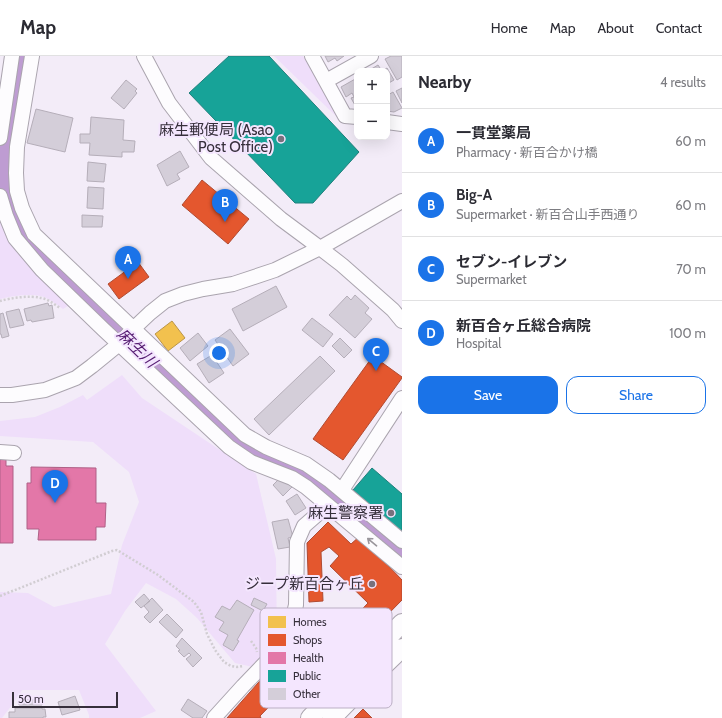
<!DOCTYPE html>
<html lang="en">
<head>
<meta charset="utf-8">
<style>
  :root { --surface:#fff; --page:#f2f2f3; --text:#2b2b33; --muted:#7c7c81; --line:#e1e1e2; --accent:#1a73e8 }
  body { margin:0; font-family:Cabin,"Noto Sans JP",sans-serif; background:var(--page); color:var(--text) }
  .controls { position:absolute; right:12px; top:12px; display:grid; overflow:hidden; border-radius:8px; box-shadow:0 4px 16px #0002 }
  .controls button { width:36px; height:36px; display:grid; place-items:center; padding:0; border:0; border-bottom:1px solid var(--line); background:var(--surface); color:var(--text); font:20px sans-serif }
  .scale { position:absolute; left:12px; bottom:10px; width:106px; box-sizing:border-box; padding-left:4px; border:2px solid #362f3b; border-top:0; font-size:11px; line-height:14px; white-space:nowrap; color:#362f3b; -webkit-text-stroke:3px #f4e6fe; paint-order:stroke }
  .you { position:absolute; left:219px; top:297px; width:14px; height:14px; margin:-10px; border:3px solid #fff; border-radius:50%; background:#1a73e8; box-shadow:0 0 0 6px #1a73e833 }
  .badge { display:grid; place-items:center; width:26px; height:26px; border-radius:50%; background:var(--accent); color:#fff; font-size:13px; font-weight:700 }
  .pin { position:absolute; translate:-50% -33px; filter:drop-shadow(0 1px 2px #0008) }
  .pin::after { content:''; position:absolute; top:21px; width:14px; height:12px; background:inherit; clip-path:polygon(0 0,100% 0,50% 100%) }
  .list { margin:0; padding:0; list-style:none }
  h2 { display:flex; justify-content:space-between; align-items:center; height:52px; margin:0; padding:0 16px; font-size:17px }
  h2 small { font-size:13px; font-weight:400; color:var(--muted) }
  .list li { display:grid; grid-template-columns:26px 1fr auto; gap:12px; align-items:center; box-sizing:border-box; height:64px; padding:0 16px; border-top:1px solid var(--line) }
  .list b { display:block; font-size:15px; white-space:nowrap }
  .list p { margin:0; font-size:13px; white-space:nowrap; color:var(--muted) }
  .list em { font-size:13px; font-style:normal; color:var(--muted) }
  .actions { display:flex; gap:8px; padding:12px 16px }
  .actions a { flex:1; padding:9px 0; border:1px solid var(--accent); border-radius:12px; text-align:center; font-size:14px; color:var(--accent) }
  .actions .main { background:var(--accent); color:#fff }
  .map { position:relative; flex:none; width:402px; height:662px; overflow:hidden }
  header { display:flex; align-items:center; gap:24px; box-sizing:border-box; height:56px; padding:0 20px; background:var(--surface); border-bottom:1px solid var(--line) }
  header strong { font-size:19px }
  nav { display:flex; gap:22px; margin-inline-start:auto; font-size:14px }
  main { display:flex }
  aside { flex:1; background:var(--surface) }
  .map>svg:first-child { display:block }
</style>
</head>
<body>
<header>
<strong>Map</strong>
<nav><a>Home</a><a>Map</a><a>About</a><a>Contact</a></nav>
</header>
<main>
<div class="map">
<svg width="402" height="662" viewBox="0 0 402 662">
  <rect width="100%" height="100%" fill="#f3ecf8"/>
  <!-- green -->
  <path fill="#efdefa" d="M274,0H303L342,66Z
    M0,161L71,248L63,253C57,249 51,244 44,241C32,237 12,240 0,243Z
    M122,319L142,342L256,418L276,503L277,585L253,611L235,607L197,562L176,543L146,527L125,555L105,588L156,655L140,662H89V659L79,634H22L12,649L2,662H0V536L28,537L54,551L111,538L122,489L139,446L129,416L93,386L0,380V365L35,361L60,351L83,339L87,344Z"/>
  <!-- homes -->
  <path fill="#f2c14e" stroke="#ba9548" d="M172,265L185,282L168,295L155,278Z"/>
  <!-- shops -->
  <path fill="#e4572e" stroke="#b04b32" d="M202,124L249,163L228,188L182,149Z
    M138,206L149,221L119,243L108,228Z
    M373,300L402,321V322L343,404L313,383Z
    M328,466L351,488L360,480L402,524V544L348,599L332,585L368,547L330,510L339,500L329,491L321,496L323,545L309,546L307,487Z
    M273,610L287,625L283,628L286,633L260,660L261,662H227Z
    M363,653L372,662H354Z"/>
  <!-- health -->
  <path fill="#e377a8" stroke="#af6187" d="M0,399H6V410H13V487H0Z
    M31,411L96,412V447H106L105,471H96V484H38L39,473H27V427H31Z"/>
  <!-- public -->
  <path fill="#17a398" stroke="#20807c" d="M229,0H269L359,96L313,147H295L189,37Z
    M372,412L402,438V476L353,434Z"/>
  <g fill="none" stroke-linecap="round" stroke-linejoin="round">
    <!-- river -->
    <path stroke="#be9cd2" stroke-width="25" d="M22,0L9,92L6,117L8,137L13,156L21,171L49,207L232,383L260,402L277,409L298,415L320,428L402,502"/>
  </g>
  <!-- building -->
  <path fill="#d4ced9" stroke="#b5aeb9" d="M325,0H344L337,5L335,2L328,6Z
    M391,0H402V21L397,24L385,3Z
    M378,9L382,15H368Z
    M387,12L394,24L387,28V15H382Z
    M357,22V50L356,51L351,42L354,41L352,37L346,41L341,31Z
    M126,24L137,33L135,35L137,37L124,53L111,42Z
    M402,32V47L396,35Z
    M393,36L402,52L394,56L387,55V37L388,39Z
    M36,53L73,62L65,96L27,87Z
    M91,61L124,64L123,84L135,85L134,96H122V101L89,99L90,87H80V78H90Z
    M180,95L189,111L177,118L180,123L167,130L157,109Z
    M88,106L106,108L104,126L87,125Z
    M88,131L104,132L103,153L87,152Z
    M82,159L103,160L102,171H82Z
    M276,230L287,251L243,275L232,253Z
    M355,239L369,252L365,257L372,263L355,282L329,259L347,240L351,244Z
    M48,247L49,250L52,249L54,262L32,266L31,264L27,265L24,253Z
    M19,253L24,269L10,272L6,256Z
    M3,257L9,280L2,282L1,278H0V258Z
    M312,262L333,278L323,291L302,274Z
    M230,273L249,298L233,310L215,284Z
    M198,277L208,290L190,305L180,292Z
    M340,282L352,294L344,302L332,290Z
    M212,299L224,317L209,327L197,308Z
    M320,300L335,315L269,379L254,363Z
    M281,421L293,430L283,440L273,429Z
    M297,438L306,452L295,459L286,445Z
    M288,463L293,481L288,482L290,491L278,493L272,466Z
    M144,538L150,545L141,552L135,546Z
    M152,542L163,554L150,567L144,561L149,556L144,550Z
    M254,542L267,548L263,555L251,549Z
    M237,544L254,554L237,584L239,585L233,595L223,589L228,579L219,574L224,566L215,561L222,550L230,554Z
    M167,558L183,574L176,582L159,566Z
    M182,582L202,602L193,611L186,603L191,599L189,597L184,601L178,595L180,594L176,590Z
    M75,640L80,654L62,659L58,646Z
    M188,643L207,655L202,662H193L181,654Z
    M19,644H42V649H19Z
    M15,652H42V653H45L46,661H43V662H9V656H15Z"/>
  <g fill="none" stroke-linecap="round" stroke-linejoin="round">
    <!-- minor casing -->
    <g stroke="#aaa4ae" stroke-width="16">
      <path id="minor" d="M32,0L17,91L16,117L17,135L22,152L34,178L245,379L266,391L306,408L329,424L402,485
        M144,0L169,47L211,102L281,163L320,192L342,209L393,254L402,265
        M312,0L345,60L357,61
        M326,25L371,0
        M387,66L402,68
        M0,82L12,0
        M0,140L6,160L15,182L42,214L103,273L229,391L251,406L292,422L306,431L402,511
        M0,339H12L45,334L76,322L92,310L119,288L132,274L150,257L165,245L183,238L203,233L233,228L275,214L320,192L402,145
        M0,396L14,397
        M342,434L402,342
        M214,662L243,630L270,602L281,589L289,576L296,549L297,486L304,470L328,449"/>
    </g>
    <!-- major casing -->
    <g stroke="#aaa4ae" stroke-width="20">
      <path id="major" d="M310,662L402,567
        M332,662L374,619L402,592"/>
    </g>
    <!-- path -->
    <path stroke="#d1cdd2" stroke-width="2.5" stroke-dasharray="2 2" stroke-linecap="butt" d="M0,245C11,242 30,239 41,242C48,243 54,248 60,252
      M0,540L112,495L117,494L158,519L194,546L201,556L207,578L215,594L224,606L231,610L237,611L243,610
      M251,585L256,592L257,596"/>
    <!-- minor -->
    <use href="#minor" stroke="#fdfcfe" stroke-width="14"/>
    <!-- major -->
    <use href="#major" stroke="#fdfcfe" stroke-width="18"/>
  </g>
  <!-- one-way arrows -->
  <defs><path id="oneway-shaft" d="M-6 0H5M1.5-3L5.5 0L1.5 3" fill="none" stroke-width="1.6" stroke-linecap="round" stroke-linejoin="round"/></defs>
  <use stroke="#9a969c" href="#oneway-shaft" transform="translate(372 486) rotate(-140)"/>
  <!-- markers -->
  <g fill="#78717d" stroke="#f4e6fe" stroke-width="1.5">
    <circle cx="281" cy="83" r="4"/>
    <circle cx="391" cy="457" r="4"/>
    <circle cx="372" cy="528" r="4"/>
  </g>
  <g text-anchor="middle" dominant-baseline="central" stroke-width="4" stroke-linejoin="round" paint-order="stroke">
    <!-- poi labels -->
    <g font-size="15" fill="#362f3b" stroke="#f4e6fe" text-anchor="end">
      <text x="273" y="74">麻生郵便局 (Asao<tspan x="273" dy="17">Post Office)</tspan></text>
      <text x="383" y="457">麻生警察署</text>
      <text x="364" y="528">ジープ新百合ヶ丘</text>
    </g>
    <!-- water labels -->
    <g font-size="16" font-style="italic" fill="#551b71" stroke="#f4e6fe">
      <text transform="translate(137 292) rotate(44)">麻生川</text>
    </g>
  </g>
  <!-- legend -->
  <rect x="260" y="552" width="132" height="100" rx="6" fill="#f4e6fe" stroke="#bbafc4" stroke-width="1"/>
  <rect x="268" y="560" width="18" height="12" fill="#f2c14e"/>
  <rect x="268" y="578" width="18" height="12" fill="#e4572e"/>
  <rect x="268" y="596" width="18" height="12" fill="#e377a8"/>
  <rect x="268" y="614" width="18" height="12" fill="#17a398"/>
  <rect x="268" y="632" width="18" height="12" fill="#d4ced9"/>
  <g font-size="11" fill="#362f3b">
    <text x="293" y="570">Homes</text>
    <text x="293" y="588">Shops</text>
    <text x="293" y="606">Health</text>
    <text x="293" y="624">Public</text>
    <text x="293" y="642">Other</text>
  </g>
</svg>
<div class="controls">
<button>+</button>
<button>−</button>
</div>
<div class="scale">50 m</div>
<div class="you"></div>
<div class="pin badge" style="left:128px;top:223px">A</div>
<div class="pin badge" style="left:225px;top:166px">B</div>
<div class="pin badge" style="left:376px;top:315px">C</div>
<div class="pin badge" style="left:55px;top:447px">D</div>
</div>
<aside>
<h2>Nearby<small>4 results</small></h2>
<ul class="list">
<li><span class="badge">A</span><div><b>一貫堂薬局</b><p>Pharmacy · 新百合かけ橋</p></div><em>60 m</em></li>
<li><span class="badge">B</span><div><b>Big-A</b><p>Supermarket · 新百合山手西通り</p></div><em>60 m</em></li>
<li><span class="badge">C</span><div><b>セブン-イレブン</b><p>Supermarket</p></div><em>70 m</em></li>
<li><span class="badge">D</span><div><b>新百合ヶ丘総合病院</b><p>Hospital</p></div><em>100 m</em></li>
</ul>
<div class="actions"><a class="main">Save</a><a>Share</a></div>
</aside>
</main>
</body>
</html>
